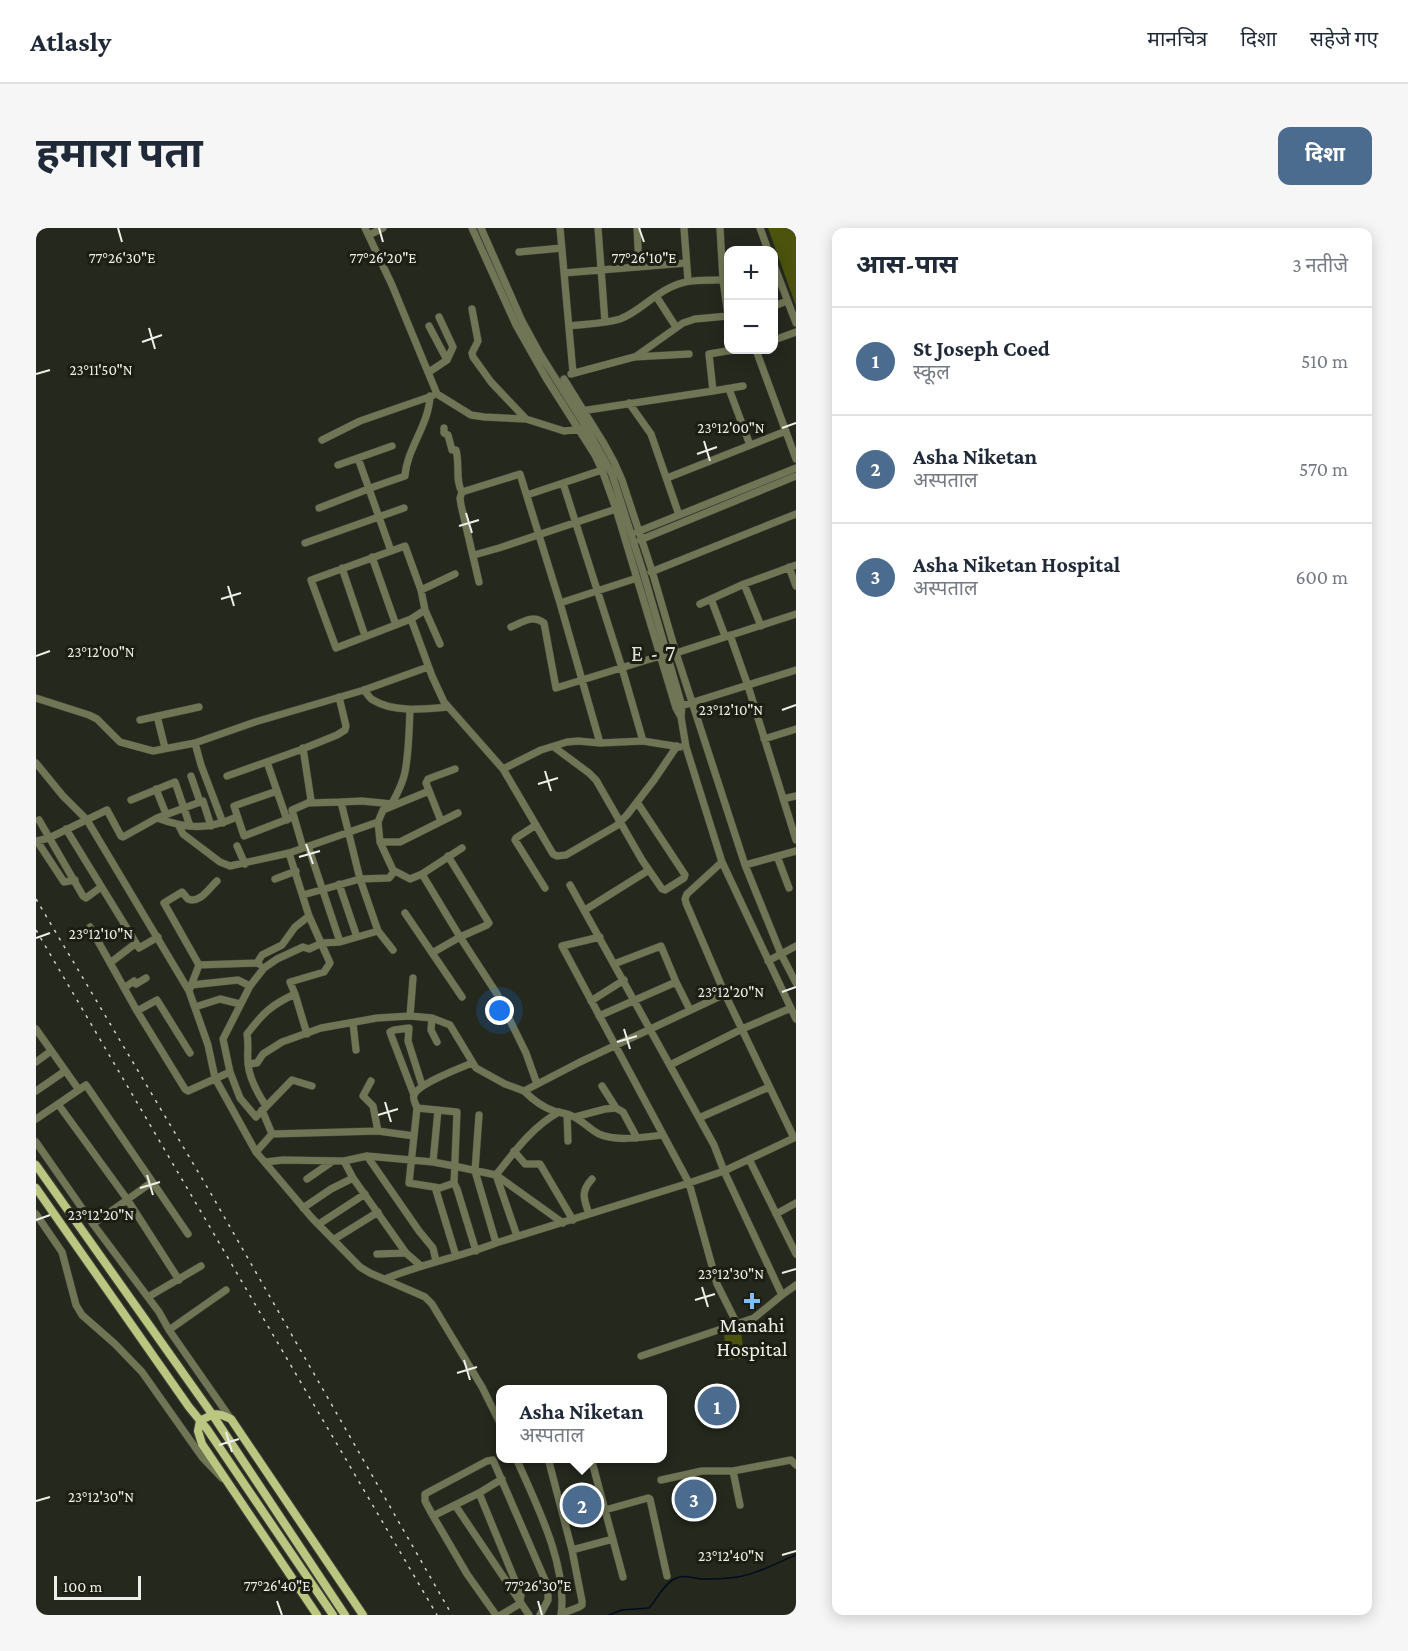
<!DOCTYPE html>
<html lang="hi">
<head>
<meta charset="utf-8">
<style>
  :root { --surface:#fff; --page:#f6f6f7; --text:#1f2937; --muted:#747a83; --line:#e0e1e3; --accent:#4b6c8f }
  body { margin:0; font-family:"Crimson Pro","Noto Sans Devanagari",serif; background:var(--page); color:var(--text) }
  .controls { position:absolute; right:18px; top:18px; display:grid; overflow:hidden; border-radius:12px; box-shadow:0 3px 15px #0003 }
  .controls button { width:54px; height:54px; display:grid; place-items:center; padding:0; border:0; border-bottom:2px solid var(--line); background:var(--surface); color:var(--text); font:30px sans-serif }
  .scale { position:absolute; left:18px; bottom:15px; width:87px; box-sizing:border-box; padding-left:6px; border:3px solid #eeefe8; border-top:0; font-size:16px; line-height:21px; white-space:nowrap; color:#eeefe8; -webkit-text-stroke:4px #1c1e13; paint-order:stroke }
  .you { position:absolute; left:464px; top:783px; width:21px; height:21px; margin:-15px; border:4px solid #fff; border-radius:50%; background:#1a73e8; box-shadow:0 0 0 9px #1a73e833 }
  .badge { display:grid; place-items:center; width:39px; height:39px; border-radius:50%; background:var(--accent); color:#fff; font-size:20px; font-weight:700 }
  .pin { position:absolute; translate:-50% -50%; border:3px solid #fff; box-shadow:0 2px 6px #0006 }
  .popup { position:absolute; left:460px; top:1157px; width:171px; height:78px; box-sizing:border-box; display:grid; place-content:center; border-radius:12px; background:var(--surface); filter:drop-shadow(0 2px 4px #0005); font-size:20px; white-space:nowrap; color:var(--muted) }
  .popup b { font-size:22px; color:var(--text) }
  .popup::after { content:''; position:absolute; left:50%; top:100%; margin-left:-12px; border:12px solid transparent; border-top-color:var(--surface) }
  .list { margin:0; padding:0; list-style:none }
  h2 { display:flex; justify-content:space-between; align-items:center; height:78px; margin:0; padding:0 24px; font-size:26px }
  h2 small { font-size:20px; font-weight:400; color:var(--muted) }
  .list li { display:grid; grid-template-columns:39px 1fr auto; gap:18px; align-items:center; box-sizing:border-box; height:108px; padding:0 24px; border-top:2px solid var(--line) }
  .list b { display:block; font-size:22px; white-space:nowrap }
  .list p { margin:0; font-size:20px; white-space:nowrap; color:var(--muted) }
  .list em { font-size:20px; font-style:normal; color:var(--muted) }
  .map { position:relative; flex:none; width:760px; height:1387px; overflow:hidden; border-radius:12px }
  header { display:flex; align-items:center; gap:36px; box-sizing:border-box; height:84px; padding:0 30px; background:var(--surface); border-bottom:2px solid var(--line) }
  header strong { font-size:28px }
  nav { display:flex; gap:33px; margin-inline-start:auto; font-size:21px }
  .intro { display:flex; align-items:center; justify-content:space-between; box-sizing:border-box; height:144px; padding:0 36px }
  h1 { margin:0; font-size:42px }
  .button { padding:15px 27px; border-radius:12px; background:var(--accent); color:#fff; font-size:21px; font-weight:700 }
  main { display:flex; gap:36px; padding:0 36px }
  aside { flex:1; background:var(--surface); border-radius:12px; box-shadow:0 3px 15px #0003 }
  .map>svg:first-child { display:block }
</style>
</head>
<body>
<header>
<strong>Atlasly</strong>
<nav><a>मानचित्र</a><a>दिशा</a><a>सहेजे गए</a></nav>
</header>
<div class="intro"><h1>हमारा पता</h1><a class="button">दिशा</a></div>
<main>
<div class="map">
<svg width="760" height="1387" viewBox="0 0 760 1387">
  <rect width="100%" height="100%" fill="#25281d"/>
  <!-- green -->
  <path fill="#4b530d" d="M732,0H760V78Z
    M705,1105L709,1130L692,1132L688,1107Z"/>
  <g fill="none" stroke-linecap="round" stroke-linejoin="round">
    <!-- stream -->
    <path stroke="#000d1e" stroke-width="1.5" d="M573,1387L586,1382L613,1380C621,1371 627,1357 638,1351C648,1346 655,1350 665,1351C674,1351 684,1351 693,1350C718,1348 738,1336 760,1327"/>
    <!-- minor casing -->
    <g stroke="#414439" stroke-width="8">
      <path id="minor" d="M329,0L356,57L401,166L435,187L448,189L490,191L528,203L545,201
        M436,0L480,97L510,150L559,227L566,242L580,281L640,480L645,489
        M445,0L486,93L504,126L550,199L576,246L608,347L646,478L645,489L650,519L686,634L760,791
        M524,0L537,145
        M562,0L569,94
        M601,0L603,39
        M648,0L652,52
        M684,0L687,52L692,88
        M724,0L732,22
        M333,7L347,0
        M483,24L526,20
        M738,37L760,95
        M528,45L650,35
        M620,68L640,99
        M738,78L751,73
        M436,81L442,113L436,125L437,129L455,154L490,191
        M393,98L411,132
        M533,98C549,96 568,96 584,91C598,86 608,76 620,68C644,51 658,52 687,52
        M738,112L760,104
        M720,122L760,231
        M599,129L647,95L659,91L692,88
        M393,144L411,132L417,119L403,89
        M535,146L598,129L653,126
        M528,151L567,214L578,234L586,252L616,343L640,425L709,637L745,726L760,755
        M693,161L714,217
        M677,163L707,158
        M593,175L615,206L643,287
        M545,183L677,163L673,126L697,122
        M408,200V205L412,207L416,222H420C424,236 419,253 426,264
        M286,212L324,193L396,168
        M322,230L355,323
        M302,237L356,218
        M631,250L750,203
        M527,255L586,440L607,513
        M491,267L566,242
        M283,280L340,258L369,248C371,220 393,197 394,168
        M601,304L760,240
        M604,312L760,248
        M269,315L368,280
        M438,327L463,320L580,281
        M336,329L360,397
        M753,339L760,358
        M306,340L329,408
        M615,344L760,286
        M443,354L425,277L424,270L426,264L484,246L524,375L564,515
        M708,356L725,398
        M385,362L419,346
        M524,375L601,350
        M664,376L675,371
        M389,382L404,416
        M375,391L300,420L275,352L369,318L385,362L389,382L375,391L396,448L408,474L467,541L517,626L521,628L530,627L580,598L591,587L618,552L641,518
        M475,399C487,394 497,386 508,395L520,460L624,428
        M694,407L712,458L760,612
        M689,408L675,371L708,356L760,337
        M637,426L760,386
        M328,462C331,465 333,470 337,472C358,485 389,481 412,479
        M0,470L53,487L61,491L84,514L117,523L159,515L219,494L328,462L392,439
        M642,479L760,442
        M121,488L129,520
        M104,492L163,479
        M728,511L760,501
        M159,515L165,537L187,595
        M518,519L553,545L560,552L606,632L626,661L629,662L648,650L649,647L601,574
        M267,520L275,572L272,575L256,582L267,620
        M231,534L251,592
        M0,535L27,568L51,592L153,763L172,817L179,850L220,924L276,990L324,1039L334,1045L380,1065L389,1069L396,1076L446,1159L465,1197
        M467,541L505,522L531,514L542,513L564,515L607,513L644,519
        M155,548L164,574
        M191,548L264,522L301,507L309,502L310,498L303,469
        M120,561L130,586
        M241,563L198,578L208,608L257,589
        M747,571L760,568
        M95,572L139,554L154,598
        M272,575L305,574
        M356,576L326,573L305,574L324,651L342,703L357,722
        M354,579C360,568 367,556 369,544C373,524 373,502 374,482
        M121,590C151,601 171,602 201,589
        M3,592L47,668L50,670L65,659
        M405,593L390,555L392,551L419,541
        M500,597L480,610L479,612L509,660
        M143,598L147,606L184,634L194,638L253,625L342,594L347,582L393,563
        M30,601L100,715
        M0,613L13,610L71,582L85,608L87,609L121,590L167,573L175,598
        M1,613L28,654L39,652
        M344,614H364L422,585
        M201,618L209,636
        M272,618L304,714
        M253,625L273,688L294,735L288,744L254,754L259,766L271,806
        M412,628L453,695L451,697L424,709L461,766L490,825L501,856
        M741,628L753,660
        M686,634L651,666L649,671L650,675L689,766L758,910
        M709,637L760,623
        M357,642L374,651L386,646L424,709L396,725
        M386,646L426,620
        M239,651L260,643
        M303,656L321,709
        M534,657L678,917L688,943L746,1067
        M267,667L324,651L353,650L357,645V642L344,614L342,594
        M549,682L613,642
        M369,685L426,769
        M54,699L101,783L149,861L152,863L194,844
        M564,709L526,718L653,955L681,1056L701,1096
        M732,733L760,718
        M74,735L100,715L103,720L122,709
        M221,735L226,727L246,717L259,699L273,688
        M578,736L625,718L640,754L654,782
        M163,737L221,735L223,736
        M155,757L202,752L214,758
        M88,760L98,753L100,756L110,750
        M153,763L163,737L128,675L146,664C148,666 150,669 152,671C164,676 174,659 181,653
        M555,773L588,752
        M159,779L184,771L204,776
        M101,783L121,772L154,825
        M374,788L377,750
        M563,788L640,754
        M396,790L395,802L401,814
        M317,795L320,822
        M0,801L43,862
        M0,834L15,823
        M212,836L221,835L227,826L246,814L285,800L341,790L374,788L396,790L414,797L440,840L469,856L488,863L544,834L689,766
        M634,837L706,801L755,780
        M335,853L327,868L337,878L342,903
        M276,858L256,852L220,889L204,870L194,844L187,811L214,758L228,740L241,731L267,719L273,721L286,715L304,714L342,703
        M566,858L580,880L587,884L601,910
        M0,863L29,843
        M488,863C497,872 506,879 518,883C524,885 530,885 536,888C546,892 553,901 563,906C580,914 609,909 627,907
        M378,867L355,807L354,804L358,802L373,800L372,813L386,857
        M22,876L91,971L143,1052
        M230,878C222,866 213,850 212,835C211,825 213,816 211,806C227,785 235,777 259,766
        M381,880L421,884L418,955L421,961L440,1023
        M226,882L236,906
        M531,886L532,913
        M443,887L439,943L460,1015
        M539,889L569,881L580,880
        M663,890L733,859
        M0,891L50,857L152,1006
        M0,914L57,996L123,1084L133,1102L195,1191
        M478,923L489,936H504L537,992
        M220,924L236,906L342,903L378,908
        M331,928L383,1003L397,1020L400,1033
        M713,931L760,1026
        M308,933L317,950L370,1025
        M229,934L247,932L308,933L331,928L397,934L418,938L460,947L527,995
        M397,934L402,882
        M271,951L297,933
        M418,955L404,960L373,955L381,880C380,876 376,871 378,867C382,856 424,840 436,835
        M399,959L420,1028
        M267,980L295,961L317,950
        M0,986L26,1024L40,1077L46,1087L79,1116L106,1144L166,1229L186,1250
        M553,986C548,971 544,964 556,951
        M740,986L760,975
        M57,996L116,954
        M283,996L329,966
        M481,1008L460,947C479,923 496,899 523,884
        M297,1012L342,984
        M341,1026L370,1025L385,1038
        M349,1051C385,1036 424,1029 460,1015L653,955L688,943L760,909
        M112,1069L165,1038
        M133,1102L190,1062
        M605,1128L718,1090L746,1067L760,1057
        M480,1230C500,1276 532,1337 525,1387
        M555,1230L587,1349
        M513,1234L536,1322L546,1373V1377L543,1379L525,1386
        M697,1243L704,1277
        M625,1252L666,1243H697L755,1232L760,1237
        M443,1265L466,1251
        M419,1277L493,1387
        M569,1282L612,1270L614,1271L631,1348
        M397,1288L389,1273V1266L451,1233L457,1232L512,1359V1372L504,1387
        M536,1322L577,1311
        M460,1387L431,1346L397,1288L443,1265L485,1367L484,1374
        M465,1387L485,1375"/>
    </g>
    <!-- major casing -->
    <g stroke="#414439" stroke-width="10">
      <path id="major" d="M0,937L176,1186L309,1387
        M0,960L153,1179L171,1201L297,1387
        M281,1387L166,1216L162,1203L164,1193C178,1185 180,1184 195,1191L327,1387"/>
    </g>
    <!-- minor -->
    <use href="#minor" stroke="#707655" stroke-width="7"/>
    <!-- major -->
    <use href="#major" stroke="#bbc780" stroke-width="8"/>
    <!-- rail -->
    <path stroke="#d0d2ca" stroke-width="1.5" stroke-dasharray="3 6" stroke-linecap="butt" d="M0,671L174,964L416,1387
      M0,702L401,1387"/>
  </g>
  <!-- ticks -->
  <path fill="none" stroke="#eeefe8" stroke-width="2" d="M82,0L86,14M343,0L347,14M603,0L608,14M113,100L119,121M106,114L126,107M0,146L14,142M746,200L760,195M668,213L674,233M661,226L681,219M430,285L436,305M423,298L443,292M192,358L198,378M185,371L205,365M0,428L14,423M746,482L760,477M509,543L515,563M502,556L522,550M270,616L277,636M263,629L284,623M0,710L14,705M746,764L760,759M588,801L594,821M581,814L601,808M349,874L355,894M342,887L362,881M111,947L117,967M104,960L124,954M0,992L14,987M746,1045L760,1041M666,1059L672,1079M659,1072L679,1066M428,1132L434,1152M421,1145L441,1139M190,1204L196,1224M183,1217L203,1211M0,1273L14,1269M746,1327L760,1323M241,1373L246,1387M502,1373L506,1387"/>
  <!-- markers -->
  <path fill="#80bdfa" stroke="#1c1e13" stroke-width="2" d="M713 1064h6v6h6v6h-6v6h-6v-6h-6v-6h6z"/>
  <g text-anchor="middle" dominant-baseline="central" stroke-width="6" stroke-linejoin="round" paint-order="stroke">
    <!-- poi labels -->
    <g font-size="21" fill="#eeefe8" stroke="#1c1e13">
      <text x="716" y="1097">Manahi<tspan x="716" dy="24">Hospital</tspan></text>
    </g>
    <!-- neighbourhood labels -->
    <g font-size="22" letter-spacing="1.5" fill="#e1e4d6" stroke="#1c1e13">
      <text x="618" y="425">E - 7</text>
    </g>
  </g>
  <g font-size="15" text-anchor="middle" fill="#eeefe8" stroke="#1c1e13" stroke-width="6" stroke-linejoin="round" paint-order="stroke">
    <text x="86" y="35">77°26'30"E</text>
    <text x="347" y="35">77°26'20"E</text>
    <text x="608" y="35">77°26'10"E</text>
    <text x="65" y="147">23°11'50"N</text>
    <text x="695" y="205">23°12'00"N</text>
    <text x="65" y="429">23°12'00"N</text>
    <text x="695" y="487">23°12'10"N</text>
    <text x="65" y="711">23°12'10"N</text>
    <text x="695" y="769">23°12'20"N</text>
    <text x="65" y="992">23°12'20"N</text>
    <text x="695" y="1051">23°12'30"N</text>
    <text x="65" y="1274">23°12'30"N</text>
    <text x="695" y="1333">23°12'40"N</text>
    <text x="241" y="1363">77°26'40"E</text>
    <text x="502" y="1363">77°26'30"E</text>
  </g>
</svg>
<div class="controls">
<button>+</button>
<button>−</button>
</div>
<div class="scale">100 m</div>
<div class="you"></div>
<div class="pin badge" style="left:681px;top:1178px">1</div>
<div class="pin badge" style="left:546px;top:1277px">2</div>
<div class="popup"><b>Asha Niketan</b>अस्पताल</div>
<div class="pin badge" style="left:658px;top:1271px">3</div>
</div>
<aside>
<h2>आस-पास<small>3 नतीजे</small></h2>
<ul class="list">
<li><span class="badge">1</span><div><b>St Joseph Coed</b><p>स्कूल</p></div><em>510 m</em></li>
<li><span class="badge">2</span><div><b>Asha Niketan</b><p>अस्पताल</p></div><em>570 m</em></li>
<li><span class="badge">3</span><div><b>Asha Niketan Hospital</b><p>अस्पताल</p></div><em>600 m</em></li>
</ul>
</aside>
</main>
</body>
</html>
